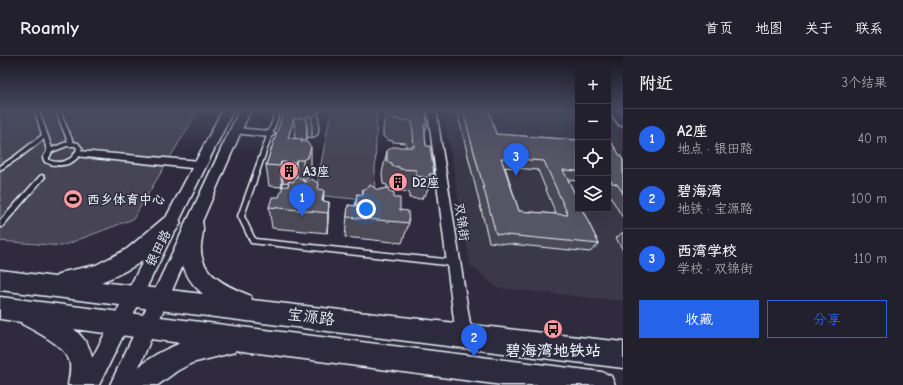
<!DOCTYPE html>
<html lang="zh">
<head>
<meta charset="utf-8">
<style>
  :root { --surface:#23202e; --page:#2b2836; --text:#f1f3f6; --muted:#a3a3aa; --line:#403e4a; --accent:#2563eb }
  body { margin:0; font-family:"Comic Neue","LXGW WenKai TC",sans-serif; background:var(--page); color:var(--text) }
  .controls { position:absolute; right:12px; top:12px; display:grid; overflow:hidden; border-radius:0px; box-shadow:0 4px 16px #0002 }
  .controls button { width:36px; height:36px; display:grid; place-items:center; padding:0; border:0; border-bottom:1px solid var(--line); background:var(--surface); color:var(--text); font:20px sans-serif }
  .you { position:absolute; left:366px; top:153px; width:14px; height:14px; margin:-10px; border:3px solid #fff; border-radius:50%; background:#1a73e8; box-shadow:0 0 0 6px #1a73e833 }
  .badge { display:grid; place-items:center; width:26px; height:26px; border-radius:50%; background:var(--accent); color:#fff; font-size:13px; font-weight:700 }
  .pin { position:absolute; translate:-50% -33px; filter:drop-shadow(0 1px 2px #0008) }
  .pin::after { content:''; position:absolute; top:21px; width:14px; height:12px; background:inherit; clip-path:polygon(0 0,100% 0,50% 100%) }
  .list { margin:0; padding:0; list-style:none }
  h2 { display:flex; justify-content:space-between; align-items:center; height:52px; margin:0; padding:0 16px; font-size:17px }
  h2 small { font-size:13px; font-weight:400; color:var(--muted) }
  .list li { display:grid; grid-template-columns:26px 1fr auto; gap:12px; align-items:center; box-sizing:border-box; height:60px; padding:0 16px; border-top:1px solid var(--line) }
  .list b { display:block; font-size:15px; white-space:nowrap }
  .list p { margin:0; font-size:13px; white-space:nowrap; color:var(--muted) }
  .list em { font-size:13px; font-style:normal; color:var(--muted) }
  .actions { display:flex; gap:8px; padding:12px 16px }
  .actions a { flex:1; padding:9px 0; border:1px solid var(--accent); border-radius:0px; text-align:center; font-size:14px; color:var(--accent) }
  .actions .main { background:var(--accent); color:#fff }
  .icon { flex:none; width:22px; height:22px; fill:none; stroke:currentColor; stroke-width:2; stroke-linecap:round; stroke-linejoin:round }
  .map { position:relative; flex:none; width:623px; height:329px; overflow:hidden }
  header { display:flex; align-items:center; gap:24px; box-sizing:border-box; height:56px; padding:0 20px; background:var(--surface); border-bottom:1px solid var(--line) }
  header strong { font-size:19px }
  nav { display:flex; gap:22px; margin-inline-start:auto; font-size:14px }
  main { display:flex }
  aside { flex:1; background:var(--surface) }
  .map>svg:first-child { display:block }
</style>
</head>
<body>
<header>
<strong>Roamly</strong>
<nav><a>首页</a><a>地图</a><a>关于</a><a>联系</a></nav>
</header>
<main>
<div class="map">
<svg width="623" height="329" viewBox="0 0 623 329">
  <rect width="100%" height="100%" fill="#2f2a3d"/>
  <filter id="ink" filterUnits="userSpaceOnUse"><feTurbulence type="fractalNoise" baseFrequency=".025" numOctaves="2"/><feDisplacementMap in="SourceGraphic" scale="8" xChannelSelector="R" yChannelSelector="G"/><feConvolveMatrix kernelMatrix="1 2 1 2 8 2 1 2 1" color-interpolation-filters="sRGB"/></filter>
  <g filter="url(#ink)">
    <!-- built -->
    <path fill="#3b3749" d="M443,55H578V153H608V66L623,87V245L497,232L470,209Z"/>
    <!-- green -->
    <path fill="#464455" stroke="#979aa6" d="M0,55H198L133,163L62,190L0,185Z
      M331,55H377L374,145L315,139Z"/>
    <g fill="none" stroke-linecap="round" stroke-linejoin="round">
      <!-- service casing -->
      <g stroke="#e8f1f8" stroke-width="3">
        <path id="service" d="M35,55H39L52,92L64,87L68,86L56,55H60L73,86L78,87L82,92C79,109 59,113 45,106L43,102L47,95L44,83L19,102L0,114V110L15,100L42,79ZM67,90H75L77,92C75,104 60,109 49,104V102L52,96Z
          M276,55H280L244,160L255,183L454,204L456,205L457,207L456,209L454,210L251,187L238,160Z
          M42,119L45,121L44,122L2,171H0V165L40,120Z"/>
      </g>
      <!-- minor casing -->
      <g stroke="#e8f1f8" stroke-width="3">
        <path id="minor" d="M428,55H436L472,280L469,285L464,288L459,285L456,280Z
          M236,72L270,75L275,78L270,81L233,77L231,75L233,73Z
          M79,95L201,105L205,107L206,109L205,111L201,113L75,100L74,98L75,96Z"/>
      </g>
      <!-- tertiary casing -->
      <g stroke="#e8f1f8" stroke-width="3">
        <path id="tertiary" d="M222,55H233L99,329H78Z
          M239,55H250L131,329H110Z
          M609,55H620L623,59V70L619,69Z"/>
      </g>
      <!-- primary casing -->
      <g stroke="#e8f1f8" stroke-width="3">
        <path id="primary" d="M171,160L178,162L181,167C166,194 128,216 101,226L203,238C185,223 178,204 182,181C183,175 184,169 187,163L194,160L201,163C205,171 202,180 201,190C199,219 229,231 251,240L252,244L623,286V312L0,234V214L55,221L63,216L96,209L127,193L164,162Z
          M0,241L602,316L611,320L615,329H502L235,294V296L192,307L177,315L158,329H126C135,307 161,295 181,287L74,273C92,288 96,306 94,329H68C69,321 72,311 69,304C64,289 35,275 22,268L21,266L0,263Z"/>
      </g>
      <!-- service -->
      <use href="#service" fill="#2f2a3d" fill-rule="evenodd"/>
      <!-- minor -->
      <use href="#minor" fill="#2f2a3d" fill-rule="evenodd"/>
      <!-- tertiary -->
      <use href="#tertiary" fill="#2f2a3d" fill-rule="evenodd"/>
      <!-- primary -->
      <use href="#primary" fill="#2f2a3d" fill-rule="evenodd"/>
    </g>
    <!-- wall -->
    <path fill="#4b4957" stroke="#e8f1f8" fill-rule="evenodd" d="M284,55H319V71L318,79L312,82L307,81V84L302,83V86L311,112L309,121L303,125L319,133L323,146H329L327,177L272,172L269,151L279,141L288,130L289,127L283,126L282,131L269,130L266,109Z
      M386,55H426L427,69L425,77L426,90L434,118L425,140L423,139L422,143L409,142V136L394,134V132H387V129L383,128L382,117L387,95L406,91V87L393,86V85L387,84L383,80V72Z
      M457,55H489L496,78L578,84V125L568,124L599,188L590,196L489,186ZM505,111L538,114L556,158L519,155Z
      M608,87L623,104V162L608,137Z
      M363,133L378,134L394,142L400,154L409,167L402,187L345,181L348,149L355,150L357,138L362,139Z
      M623,176V194L616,182Z"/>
    <!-- shaded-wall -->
    <path fill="#3d3c47" stroke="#e8f1f8" d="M318,55H319V71L318,79L312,82V61Z
      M307,60V84L306,63Z
      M294,62L295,83L288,82Z
      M311,91V112L309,121L303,125V104Z
      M296,104L297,124L296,128L295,107Z
      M281,106L283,126L282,131L280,110Z
      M324,134L323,154L322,145Z
      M329,146L328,166L327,177L328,157Z"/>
    <!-- building -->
    <path fill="#575565" stroke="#e8f1f8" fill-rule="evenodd" d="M284,55H318V58L312,61L307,60L306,63L294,62L288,82L302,83L301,86H307L311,91L308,101L303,104H296L295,107L281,106L280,110L266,109Z
      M387,55H426L427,69L424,68L426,90H430L434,118H429L430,122L416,120V114L400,113L399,111L392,110V107L387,106V95L392,91H414L412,65L398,64V63H391L387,59Z
      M463,55H489L496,78L578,84V115L563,114L578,144V153H582L599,188L496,178ZM501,102L544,105L568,159L519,155Z
      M608,87H612L623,104V137L617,128L612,127L608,120Z
      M297,121L305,126L312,123L319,128L318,133L324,134L322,145L329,146L328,157L269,151L272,141H279L283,130H288L289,125L293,126Z
      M370,129L378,134L387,132L390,136H394V142H400V154L408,155L409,167L347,161L348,149L356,150L357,138L363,139V133H367Z"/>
  </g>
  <!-- sky -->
  <linearGradient id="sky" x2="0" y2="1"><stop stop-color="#1a1722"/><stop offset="0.54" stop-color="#474a62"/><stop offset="1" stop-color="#474a62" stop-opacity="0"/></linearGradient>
  <rect width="623" height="101" fill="url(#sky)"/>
  <!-- icons -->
  <defs>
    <g id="building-disc" transform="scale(1)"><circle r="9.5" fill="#ff9aa2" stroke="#2f2a3d"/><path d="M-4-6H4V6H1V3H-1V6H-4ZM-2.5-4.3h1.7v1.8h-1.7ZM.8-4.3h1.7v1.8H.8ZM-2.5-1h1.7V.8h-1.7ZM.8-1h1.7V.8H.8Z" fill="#111"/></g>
    <g id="stadium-disc" transform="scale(1)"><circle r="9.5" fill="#ff9aa2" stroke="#2f2a3d"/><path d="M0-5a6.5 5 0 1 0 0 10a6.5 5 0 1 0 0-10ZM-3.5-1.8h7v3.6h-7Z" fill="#111"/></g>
    <g id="bus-disc" transform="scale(1)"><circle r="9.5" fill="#ff9aa2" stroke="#2f2a3d"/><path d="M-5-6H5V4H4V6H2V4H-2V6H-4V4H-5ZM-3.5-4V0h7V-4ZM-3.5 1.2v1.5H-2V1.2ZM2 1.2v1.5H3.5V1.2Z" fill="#111"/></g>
  </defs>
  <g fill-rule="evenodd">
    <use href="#building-disc" x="289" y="115"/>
    <use href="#building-disc" x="398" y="126"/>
    <use href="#stadium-disc" x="73" y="143"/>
    <use href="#bus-disc" x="553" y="273"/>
  </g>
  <g text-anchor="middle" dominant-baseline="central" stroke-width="3" stroke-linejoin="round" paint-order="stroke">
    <!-- poi labels -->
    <g font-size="13" font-weight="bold" fill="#e8f1f8" stroke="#2f2a3d" text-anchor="start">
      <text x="303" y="115">A3座</text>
      <text x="412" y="126">D2座</text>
      <text x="87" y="143">西乡体育中心</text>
    </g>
    <!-- street labels -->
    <g font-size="13" fill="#e8f1f8" stroke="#2f2a3d">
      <text transform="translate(462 166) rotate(82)">双锦街</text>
      <text transform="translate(158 192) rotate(-63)">银田路</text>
    </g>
    <!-- near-street labels -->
    <g font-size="16" fill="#e8f1f8" stroke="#2f2a3d">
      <text transform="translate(311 261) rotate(7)">宝源路</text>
    </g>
    <!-- near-poi labels -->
    <g font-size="16" font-weight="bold" fill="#e8f1f8" stroke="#2f2a3d">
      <text x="553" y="295">碧海湾地铁站</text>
    </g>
  </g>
</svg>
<div class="controls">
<button>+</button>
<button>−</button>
<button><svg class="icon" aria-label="locate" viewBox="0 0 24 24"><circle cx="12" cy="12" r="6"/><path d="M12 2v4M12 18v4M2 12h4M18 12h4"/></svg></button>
<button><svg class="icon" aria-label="layers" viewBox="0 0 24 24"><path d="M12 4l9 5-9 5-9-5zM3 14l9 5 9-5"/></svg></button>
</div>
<div class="you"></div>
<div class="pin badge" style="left:302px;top:161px">1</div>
<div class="pin badge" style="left:474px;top:301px">2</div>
<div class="pin badge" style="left:516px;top:120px">3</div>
</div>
<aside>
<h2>附近<small>3个结果</small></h2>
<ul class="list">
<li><span class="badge">1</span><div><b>A2座</b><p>地点 · 银田路</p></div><em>40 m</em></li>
<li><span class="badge">2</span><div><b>碧海湾</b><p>地铁 · 宝源路</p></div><em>100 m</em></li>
<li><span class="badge">3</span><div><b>西湾学校</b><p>学校 · 双锦街</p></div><em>110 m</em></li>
</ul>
<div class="actions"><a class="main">收藏</a><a>分享</a></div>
</aside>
</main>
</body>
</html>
